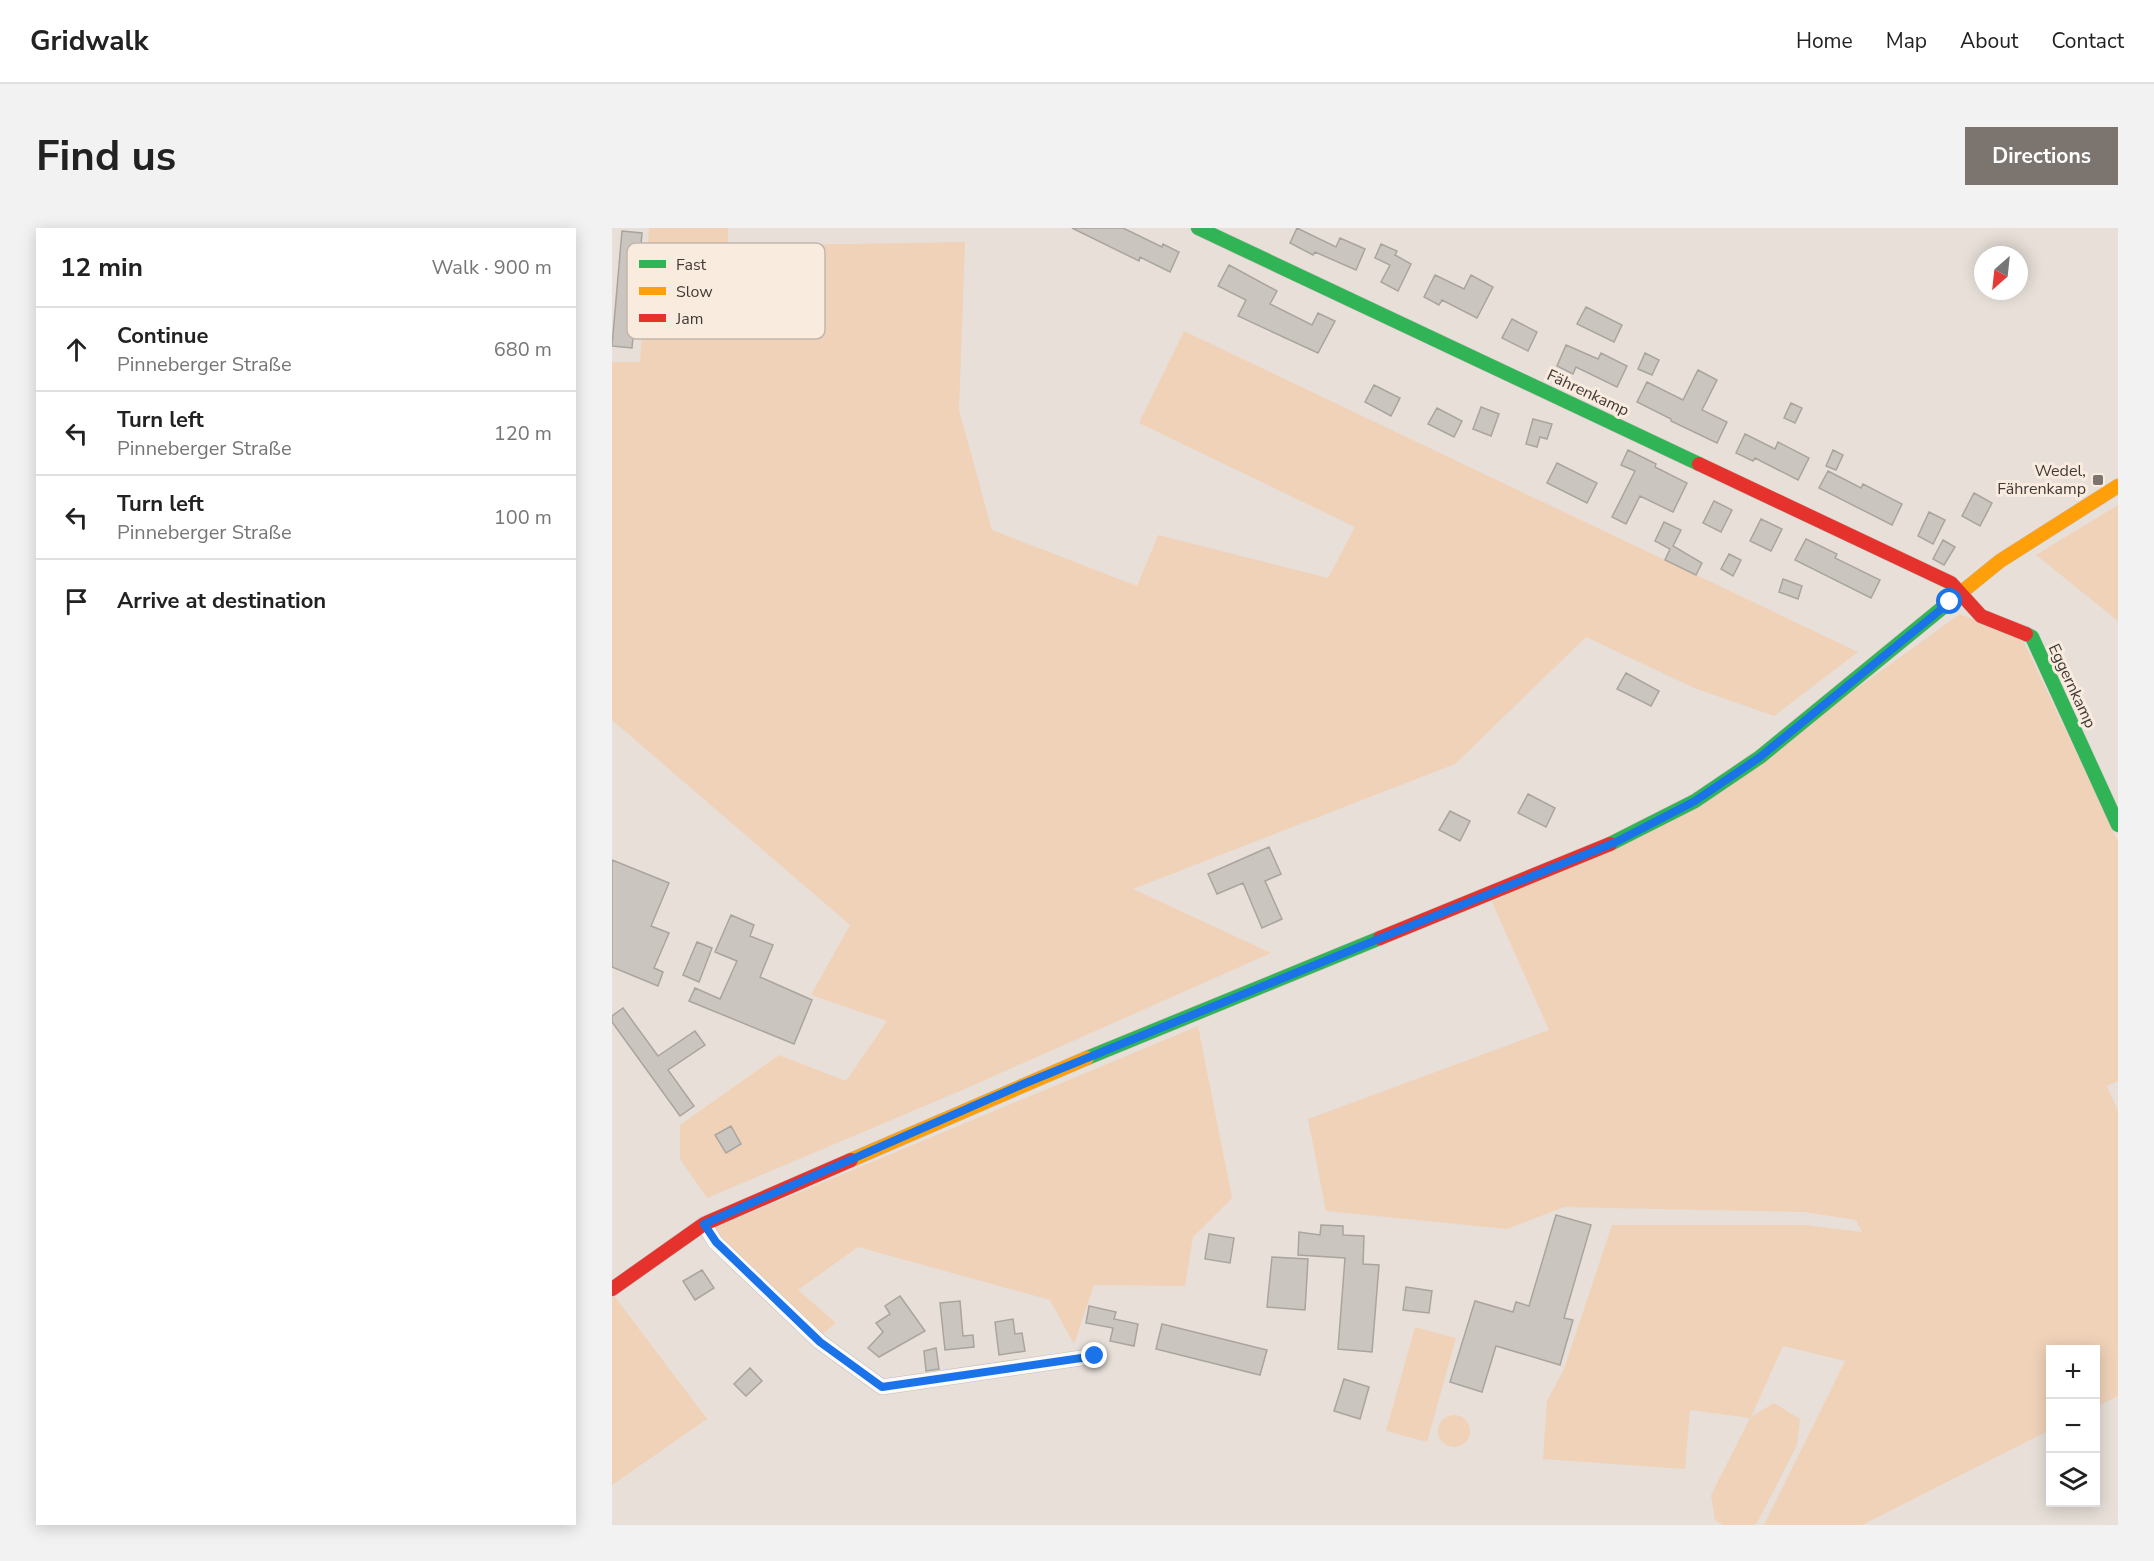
<!DOCTYPE html>
<html lang="en">
<head>
<meta charset="utf-8">
<style>
  :root { --surface:#fff; --page:#f2f2f2; --text:#222; --muted:#767676; --line:#e0e0e0; --accent:#7b746f }
  body { margin:0; font-family:"Nunito Sans",sans-serif; background:var(--page); color:var(--text) }
  .controls { position:absolute; right:18px; bottom:18px; display:grid; overflow:hidden; border-radius:0px; box-shadow:0 3px 15px #0003 }
  .controls button { width:54px; height:54px; display:grid; place-items:center; padding:0; border:0; border-bottom:2px solid var(--line); background:var(--surface); color:var(--text); font:30px sans-serif }
  .compass { position:absolute; left:1362px; top:18px; width:54px; height:54px; border-radius:50%; background:var(--surface); box-shadow:0 3px 15px #0003; rotate:207deg }
  .stop { position:absolute; width:18px; height:18px; margin:-14px; border:4px solid #1a73e8; border-radius:50%; background:#fff }
  .stop.end { background:#1a73e8; border-color:#fff; box-shadow:0 2px 6px #0008 }
  .list { margin:0; padding:0; list-style:none }
  h2 { display:flex; justify-content:space-between; align-items:center; height:78px; margin:0; padding:0 24px; font-size:26px }
  h2 small { font-size:20px; font-weight:400; color:var(--muted) }
  .list li { display:grid; grid-template-columns:39px 1fr auto; gap:18px; align-items:center; box-sizing:border-box; height:84px; padding:0 24px; border-top:2px solid var(--line) }
  .list b { display:block; font-size:22px; white-space:nowrap }
  .list p { margin:0; font-size:20px; white-space:nowrap; color:var(--muted) }
  .list em { font-size:20px; font-style:normal; color:var(--muted) }
  .icon { flex:none; width:33px; height:33px; fill:none; stroke:currentColor; stroke-width:2; stroke-linecap:round; stroke-linejoin:round }
  .map { position:relative; flex:none; width:1506px; height:1297px; overflow:hidden; border-radius:0px }
  header { display:flex; align-items:center; gap:36px; box-sizing:border-box; height:84px; padding:0 30px; background:var(--surface); border-bottom:2px solid var(--line) }
  header strong { font-size:28px }
  nav { display:flex; gap:33px; margin-inline-start:auto; font-size:21px }
  .intro { display:flex; align-items:center; justify-content:space-between; box-sizing:border-box; height:144px; padding:0 36px }
  h1 { margin:0; font-size:42px }
  .button { padding:15px 27px; border-radius:0px; background:var(--accent); color:#fff; font-size:21px; font-weight:700 }
  main { display:flex; gap:36px; padding:0 36px }
  aside { flex:1; background:var(--surface); border-radius:0px; box-shadow:0 3px 15px #0003 }
  .map>svg:first-child { display:block }
</style>
</head>
<body>
<header>
<strong>Gridwalk</strong>
<nav><a>Home</a><a>Map</a><a>About</a><a>Contact</a></nav>
</header>
<div class="intro"><h1>Find us</h1><a class="button">Directions</a></div>
<main>
<aside>
<h2>12 min<small>Walk · 900 m</small></h2>
<ul class="list">
<li><svg class="icon" aria-label="ahead" viewBox="0 0 24 24"><path d="M12 20V5M6 11l6-6 6 6"/></svg><div><b>Continue</b><p>Pinneberger Straße</p></div><em>680 m</em></li>
<li><svg class="icon" aria-label="left" viewBox="0 0 24 24"><path d="M17 20v-9H6M10 6l-5 5 5 5"/></svg><div><b>Turn left</b><p>Pinneberger Straße</p></div><em>120 m</em></li>
<li><svg class="icon" aria-label="left" viewBox="0 0 24 24"><path d="M17 20v-9H6M10 6l-5 5 5 5"/></svg><div><b>Turn left</b><p>Pinneberger Straße</p></div><em>100 m</em></li>
<li><svg class="icon" aria-label="arrive" viewBox="0 0 24 24"><path d="M6 21V4h12l-3 4 3 4H6"/></svg><div><b>Arrive at destination</b></div></li>
</ul>
</aside>
<div class="map">
<svg width="1506" height="1297" viewBox="0 0 1506 1297">
  <rect width="100%" height="100%" fill="#e7dfd8"/>
  <!-- green -->
  <path fill="#f0d2b9" d="M37,0H116V18L353,14L347,182L380,302L525,358L546,307L716,350L743,299L527,195L572,103L1246,424L1162,488L1082,460L974,409L843,536L521,661L659,725L355,860L95,970L68,931V897L167,827L234,853L275,793L199,767L238,697L0,492V134H28Z
    M1506,277V393L1424,327Z
    M1348,386L1411,412L1506,613V853L1495,858L1506,883V1168L1484,1179V1122H1438V1202L1250,1297H1152L1233,1133L1171,1118L1139,1189L1162,1175L1188,1191L1185,1217L1145,1295L1141,1297H1111L1103,1292L1099,1267L1138,1190L1078,1182L1073,1241L931,1231L935,1173L952,1141L1000,997H1193L1250,1004L1244,992L1192,984L952,979L895,1001L714,983L696,891L937,802L880,674L1127,545Z
    M586,798L620,970L581,1009L573,1058L482,1057L462,1116L438,1072L246,1019L186,1062L224,1095L208,1108L97,1002Z
    M0,1065L95,1191L0,1257Z
    M803,1099L844,1110L815,1214L774,1203Z
    M826 1203a16 16 0 1 1 32 0a16 16 0 1 1-32 0Z"/>
  <!-- building -->
  <path fill="#cbc5bf" stroke="#a9a49e" stroke-width="1.5" d="M460,0H511L550,19L551,16L567,24L558,44L528,29L527,33Z
    M685,0L724,19L728,10L753,21L744,42L703,24L701,27L678,15Z
    M10,3L30,5L20,120L0,118Z
    M769,16L785,23L783,27L799,36L786,63L769,54L778,37L763,30Z
    M617,37L665,63L658,76L700,97L706,85L723,93L706,125L626,88L634,72L606,58Z
    M823,47L852,61L859,47L881,59L865,90L830,72L827,77L812,69Z
    M974,79L1010,97L1002,114L965,96Z
    M900,91L925,104L916,123L890,110Z
    M954,117L986,131L989,125L1015,138L1005,159L964,139L961,146L945,138Z
    M1033,125L1047,132L1040,147L1026,141Z
    M1086,142L1105,152L1090,182L1115,194L1105,215L1059,193V191L1025,174L1035,154L1071,172Z
    M762,157L788,170L779,188L753,174Z
    M1179,175L1190,180L1183,195L1172,190Z
    M869,179L887,186L879,208L861,201Z
    M825,180L850,193L842,209L816,196Z
    M921,191L940,196L935,211L928,209L925,219L914,216Z
    M1133,206L1163,221L1166,214L1197,230L1186,252L1143,230L1141,233L1124,225Z
    M1016,222L1044,236L1043,239L1075,255L1061,284L1028,268L1014,296L1000,289L1023,243L1009,237Z
    M1221,222L1231,227L1224,242L1214,238Z
    M945,235L985,255L975,275L935,255Z
    M1216,243L1249,260L1251,256L1290,276L1280,297L1207,260Z
    M1362,265L1380,275L1368,298L1350,288Z
    M1102,273L1120,282L1109,304L1091,295Z
    M1317,284L1333,292L1321,316L1306,308Z
    M1149,291L1170,301L1159,323L1138,313Z
    M1052,294L1069,302L1061,318L1090,335L1084,347L1053,332L1058,321L1043,313Z
    M1194,311L1225,326L1223,330L1268,352L1259,370L1183,332Z
    M1331,312L1343,319L1332,337L1321,331Z
    M1117,326L1129,332L1121,348L1109,341Z
    M1171,351L1190,358L1186,371L1167,364Z
    M1014,445L1047,463L1039,478L1005,461Z
    M916,566L943,580L934,599L906,585Z
    M838,583L858,593L848,613L827,602Z
    M657,619L669,646L653,653L670,691L650,700L631,655L605,666L596,646Z
    M0,632L57,655L39,698L57,705L42,740L51,744L46,758L0,739Z
    M119,687L142,697L138,708L161,717L148,749L200,772L182,816L77,773L83,760L108,771L125,733L103,724Z
    M85,714L100,720L87,754L71,747Z
    M11,780L46,828L83,803L93,817L56,842L82,878L68,888L0,794V788Z
    M119,898L129,916L114,925L103,907Z
    M944,987L979,997L952,1090L961,1092L948,1137L884,1118L870,1164L838,1154L863,1073L901,1084L904,1074L917,1078Z
    M709,997L731,998V1007L752,1008L751,1036L767,1037L760,1124L726,1121L733,1030L686,1027L687,1004L708,1007Z
    M597,1006L622,1010L618,1035L593,1031Z
    M660,1029L696,1031L693,1082L655,1079Z
    M90,1042L102,1060L83,1072L71,1053Z
    M794,1059L820,1063L817,1085L791,1082Z
    M288,1068L313,1103L267,1129L256,1120L271,1104L264,1095L278,1086L273,1078Z
    M348,1073L351,1108L361,1107L362,1119L333,1122L328,1075Z
    M477,1078L504,1084L502,1091L526,1096L522,1118L498,1113L501,1100L474,1095Z
    M401,1091L403,1106L410,1105L413,1123L387,1127L383,1094Z
    M550,1096L655,1122L648,1147L544,1121Z
    M324,1120L327,1141L314,1143L312,1123Z
    M138,1140L150,1153L134,1168L122,1156Z
    M732,1151L757,1159L748,1191L722,1183Z"/>
  <g fill="none" stroke-linecap="round" stroke-linejoin="round">
    <!-- street casing -->
    <g stroke="#c4bdb8" stroke-width="16">
      <path id="street" d="M92,996L103,1014L208,1114L270,1159L483,1128"/>
    </g>
    <!-- fast casing -->
    <g stroke="#c4bdb8" stroke-width="15">
      <path id="fast" d="M586,0L1087,236
        M1414,406L1420,409L1506,597
        M998,616L1083,573L1148,529L1335,376
        M475,830L768,710"/>
    </g>
    <!-- slow casing -->
    <g stroke="#c4bdb8" stroke-width="15">
      <path id="slow" d="M1335,376L1388,333L1506,258
        M239,932L475,830"/>
    </g>
    <!-- jam casing -->
    <g stroke="#c4bdb8" stroke-width="15">
      <path id="jam" d="M1087,236L1339,355L1369,388L1414,406
        M768,710L998,616
        M0,1061L92,996L239,932"/>
    </g>
    <!-- street -->
    <use href="#street" stroke="#fbfaf9" stroke-width="15"/>
    <!-- fast -->
    <use href="#fast" stroke="#30b455" stroke-width="14"/>
    <!-- slow -->
    <use href="#slow" stroke="#ff9f0a" stroke-width="14"/>
    <!-- jam -->
    <use href="#jam" stroke="#e5322d" stroke-width="14"/>
  </g>
  <g fill="none" stroke-linecap="round" stroke-linejoin="round">
    <!-- route -->
    <path stroke="#1a73e8" stroke-width="8" d="M483,1128L270,1159L208,1114L104,1014L92,996L409,857L1004,614L1083,573L1148,529L1338,374"/>
  </g>
  <!-- markers -->
  <rect fill="#7b746f" stroke="#faebdf" stroke-width="2" x="1480" y="246" width="12" height="12" rx="3"/>
  <g text-anchor="middle" dominant-baseline="central" stroke-width="6" stroke-linejoin="round" paint-order="stroke">
    <!-- street labels -->
    <g font-size="16" fill="#413b36" stroke="#faebdf">
      <text transform="translate(976 165) rotate(25)">Fährenkamp</text>
      <text transform="translate(1460 458) rotate(65)">Eggernkamp</text>
    </g>
    <!-- poi labels -->
    <g font-size="16" fill="#413b36" stroke="#faebdf" text-anchor="end">
      <text x="1474" y="243">Wedel,<tspan x="1474" dy="18">Fährenkamp</tspan></text>
    </g>
  </g>
  <!-- legend -->
  <rect x="15" y="15" width="198" height="96" rx="9" fill="#faebdf" stroke="#c2b6ac" stroke-width="1.5"/>
  <rect x="27" y="32" width="27" height="8" fill="#30b455"/>
  <rect x="27" y="59" width="27" height="8" fill="#ff9f0a"/>
  <rect x="27" y="86" width="27" height="8" fill="#e5322d"/>
  <g font-size="16" fill="#413b36">
    <text x="64" y="42">Fast</text>
    <text x="64" y="69">Slow</text>
    <text x="64" y="96">Jam</text>
  </g>
</svg>
<div class="controls">
<button>+</button>
<button>−</button>
<button><svg class="icon" aria-label="layers" viewBox="0 0 24 24"><path d="M12 4l9 5-9 5-9-5zM3 14l9 5 9-5"/></svg></button>
</div>
<svg class="compass" viewBox="-18 -18 36 36"><path d="M0-13l5 13h-10z" fill="#e53935"/><path d="M0 13l5-13h-10z" fill="#767676"/></svg>
<div class="stop" style="left:1338px;top:374px"></div>
<div class="stop end" style="left:483px;top:1128px"></div>
</div>
</main>
</body>
</html>
